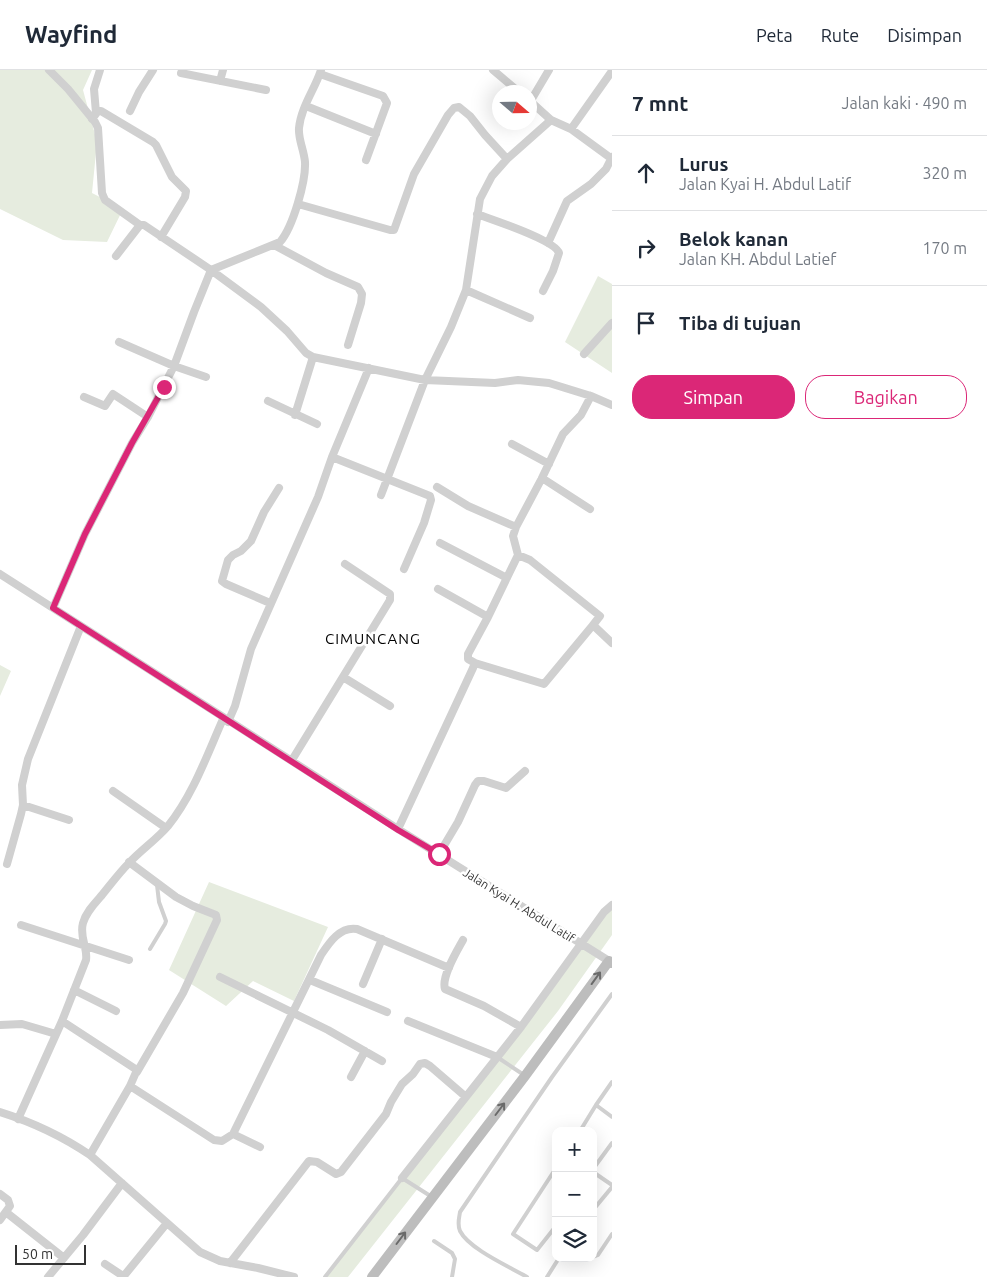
<!DOCTYPE html>
<html lang="id">
<head>
<meta charset="utf-8">
<style>
  :root { --surface:#fff; --page:#f6f6f7; --text:#1f2937; --muted:#747a83; --line:#e0e1e3; --accent:#db2777 }
  body { margin:0; font-family:Ubuntu,sans-serif; background:var(--page); color:var(--text) }
  .controls { position:absolute; right:15px; bottom:15px; display:grid; overflow:hidden; border-radius:10px; box-shadow:0 5px 20px #0002 }
  .controls button { width:45px; height:45px; display:grid; place-items:center; padding:0; border:0; border-bottom:1px solid var(--line); background:var(--surface); color:var(--text); font:25px sans-serif }
  .compass { position:absolute; left:492px; top:15px; width:45px; height:45px; border-radius:50%; background:var(--surface); box-shadow:0 5px 20px #0002; rotate:110deg }
  .scale { position:absolute; left:15px; bottom:12px; width:71px; box-sizing:border-box; padding-left:5px; border:2px solid #333; border-top:0; font-size:14px; line-height:18px; white-space:nowrap; color:#333; -webkit-text-stroke:4px #fff; paint-order:stroke }
  .stop { position:absolute; width:15px; height:15px; margin:-11px; border:4px solid #db2777; border-radius:50%; background:#fff }
  .stop.end { background:#db2777; border-color:#fff; box-shadow:0 1px 5px #0008 }
  .list { margin:0; padding:0; list-style:none }
  h2 { display:flex; justify-content:space-between; align-items:center; height:65px; margin:0; padding:0 20px; font-size:21px }
  h2 small { font-size:16px; font-weight:400; color:var(--muted) }
  .list li { display:grid; grid-template-columns:32px 1fr auto; gap:15px; align-items:center; box-sizing:border-box; height:75px; padding:0 20px; border-top:1px solid var(--line) }
  .list b { display:block; font-size:19px; white-space:nowrap }
  .list p { margin:0; font-size:16px; white-space:nowrap; color:var(--muted) }
  .list em { font-size:16px; font-style:normal; color:var(--muted) }
  .actions { display:flex; gap:10px; padding:15px 20px }
  .actions a { flex:1; padding:11px 0; border:1px solid var(--accent); border-radius:20px; text-align:center; font-size:18px; color:var(--accent) }
  .actions .main { background:var(--accent); color:#fff }
  .icon { flex:none; width:28px; height:28px; fill:none; stroke:currentColor; stroke-width:2; stroke-linecap:round; stroke-linejoin:round }
  .map { position:relative; flex:none; width:612px; height:1207px; overflow:hidden }
  header { display:flex; align-items:center; gap:30px; box-sizing:border-box; height:70px; padding:0 25px; background:var(--surface); border-bottom:1px solid var(--line) }
  header strong { font-size:24px }
  nav { display:flex; gap:28px; margin-inline-start:auto; font-size:18px }
  main { display:flex }
  aside { flex:1; background:var(--surface) }
  .map>svg:first-child { display:block }
</style>
</head>
<body>
<header>
<strong>Wayfind</strong>
<nav><a>Peta</a><a>Rute</a><a>Disimpan</a></nav>
</header>
<main>
<div class="map">
<svg width="612" height="1207" viewBox="0 0 612 1207">
  <rect width="100%" height="100%" fill="#fff"/>
  <!-- green -->
  <path fill="#e6ecdf" d="M0,0H92L83,20L97,72L92,123L123,139L107,172L63,170L0,139Z
    M598,206L612,214V303L565,272Z
    M0,595L11,601L0,626Z
    M209,812L328,857L294,931L253,911L226,936L169,900Z
    M612,834V865L558,941L348,1207H323L545,928Z"/>
  <g fill="none" stroke-linecap="round" stroke-linejoin="round">
    <!-- lane -->
    <path stroke="#d0d0d0" stroke-width="4" d="M150,879L165,854L166,851L159,832L157,815
      M497,987L524,1005
      M596,1035L612,1012
      M580,1061L596,1035L612,1047
      M556,1098L513,1164L537,1180L556,1156
      M593,1099L612,1073
      M593,1102L612,1115
      M593,1140L612,1117
      M434,1171L452,1183L455,1189L452,1207
      M593,1187L598,1185L612,1164
      M325,1207L402,1108L432,1127
      M527,1207C510,1197 469,1179 460,1161C457,1154 459,1149 460,1142L552,1007L612,924
      M547,1207L559,1188"/>
    <!-- street -->
    <path stroke="#d0d0d0" stroke-width="8" d="M49,0L68,19L95,52L98,58L102,123L105,130L140,155
      M493,0L519,22
      M181,3L266,20
      M320,4L383,26L387,33L366,90
      M220,11L223,0
      M530,31L551,50L571,59L612,89
      M530,32L549,0
      M306,36L376,64
      M130,41L139,22L153,0
      M96,43L94,19L100,0
      M92,49L98,41H101L153,72L156,75L172,107L186,121L185,127L161,167
      M571,59L612,1
      M298,134L390,160H394L414,104L448,45L454,38L459,37L470,46L485,65L507,89
      M477,144C493,150 555,170 559,183L553,201L543,221
      M548,173L567,131L591,114L606,99L612,87
      M274,175L326,203L358,217L362,224L361,233L348,275
      M116,186L140,155H144L211,200L280,172C293,157 306,111 305,92C304,80 298,69 299,58C301,37 315,19 321,0
      M466,220L530,248
      M119,272L174,296L206,307
      M584,284L612,253
      M84,327L105,336L113,324L148,347
      M268,331L317,354
      M295,345L313,287
      M512,374L549,394
      M332,387L430,426L431,430L424,453L404,499
      M542,408L590,439
      M437,417L468,436L516,457
      M381,425L425,310L451,257L466,220L480,129L492,106L507,89L551,50
      M440,473L507,508
      M518,485L530,490L600,546L593,555L612,573
      M0,504L398,759L609,891
      M438,519L488,547
      M270,533L226,514L222,511L228,490L233,485L241,481L251,471L264,442L279,418
      M53,538L85,464L132,373L148,347L174,296L194,242L211,200L261,237L287,261L306,283L313,287L425,310L495,313L518,310L549,313L591,326L612,335
      M475,593L544,614L593,555
      M343,607L390,636
      M228,652L235,636L251,579L318,427L332,387L369,298
      M292,690L390,530V524L345,494
      M113,721L166,758
      M23,735L69,750
      M398,759L473,598L475,593L468,589V584L488,547L518,485L513,466L516,457L542,408L563,364L581,345L591,326
      M439,784L458,752L475,715L478,711H484L506,718L525,701
      M129,792L176,827L193,836L216,845L217,850L183,923L137,1002
      M7,794L21,744L23,735L22,715L28,689L81,556
      M21,855L129,890
      M463,870C457,881 441,907 445,919L484,936L521,957
      M220,907L328,960L382,991
      M310,910L387,942
      M363,914L382,869
      M74,920L116,941
      M62,951L137,1000L130,1016L90,1085L200,1182L220,1191L258,1198L294,1207
      M408,951L497,987
      M0,955L22,954L56,964
      M351,1007L365,981
      M130,1016L214,1070L222,1071L233,1064L260,1077
      M0,1042C32,1052 62,1066 90,1085
      M18,1049L62,951L86,890C88,878 79,867 83,853C86,842 95,833 102,825C111,814 119,803 129,793C141,780 156,770 168,756C193,725 207,685 223,649
      M233,1064L321,885C329,873 340,856 357,859L449,898
      M402,1108L521,957L604,842L612,835
      M0,1124L8,1130L10,1136L0,1150
      M7,1143L64,1188
      M230,1193L309,1091L317,1092L336,1104L341,1102L386,1044L391,1032L402,1014L413,1004L420,994L425,993L430,996L466,1027
      M105,1194L123,1206
      M48,1207L83,1165L122,1113
      M123,1207L167,1153"/>
    <!-- secondary -->
    <path stroke="#bdbdbd" stroke-width="10" d="M372,1207L525,1006L609,891L612,893"/>
  </g>
  <!-- one-way arrows -->
  <defs><path id="oneway-shaft" d="M-6 0H5M1.5-3L5.5 0L1.5 3" fill="none" stroke-width="1.6" stroke-linecap="round" stroke-linejoin="round" transform="scale(1.25)"/></defs>
  <g stroke="#6a6a6a">
    <use href="#oneway-shaft" transform="translate(596 908) rotate(-54)"/>
    <use href="#oneway-shaft" transform="translate(500 1039) rotate(-53)"/>
    <use href="#oneway-shaft" transform="translate(401 1168) rotate(-53)"/>
  </g>
  <g fill="none" stroke-linecap="round" stroke-linejoin="round">
    <!-- route -->
    <path stroke="#db2777" stroke-width="6" d="M164,317L132,373L85,464L53,538L398,760L439,784"/>
  </g>
  <g text-anchor="middle" dominant-baseline="central" stroke-width="5" stroke-linejoin="round" paint-order="stroke">
    <!-- street labels -->
    <g font-size="12" fill="#333" stroke="#fff">
      <text transform="translate(519 835) rotate(32)">Jalan Kyai H. Abdul Latif</text>
    </g>
    <!-- quarter labels -->
    <g font-size="15" letter-spacing="1" fill="#000" stroke="#fff">
      <text x="373" y="568">CIMUNCANG</text>
    </g>
  </g>
</svg>
<div class="controls">
<button>+</button>
<button>−</button>
<button><svg class="icon" aria-label="layers" viewBox="0 0 24 24"><path d="M12 4l9 5-9 5-9-5zM3 14l9 5 9-5"/></svg></button>
</div>
<svg class="compass" viewBox="-18 -18 36 36"><path d="M0-13l5 13h-10z" fill="#e53935"/><path d="M0 13l5-13h-10z" fill="#747a83"/></svg>
<div class="scale">50 m</div>
<div class="stop" style="left:439px;top:784px"></div>
<div class="stop end" style="left:164px;top:317px"></div>
</div>
<aside>
<h2>7 mnt<small>Jalan kaki · 490 m</small></h2>
<ul class="list">
<li><svg class="icon" aria-label="ahead" viewBox="0 0 24 24"><path d="M12 20V5M6 11l6-6 6 6"/></svg><div><b>Lurus</b><p>Jalan Kyai H. Abdul Latif</p></div><em>320 m</em></li>
<li><svg class="icon" aria-label="right" viewBox="0 0 24 24"><path d="M7 20v-9h11M14 6l5 5-5 5"/></svg><div><b>Belok kanan</b><p>Jalan KH. Abdul Latief</p></div><em>170 m</em></li>
<li><svg class="icon" aria-label="arrive" viewBox="0 0 24 24"><path d="M6 21V4h12l-3 4 3 4H6"/></svg><div><b>Tiba di tujuan</b></div></li>
</ul>
<div class="actions"><a class="main">Simpan</a><a>Bagikan</a></div>
</aside>
</main>
</body>
</html>
